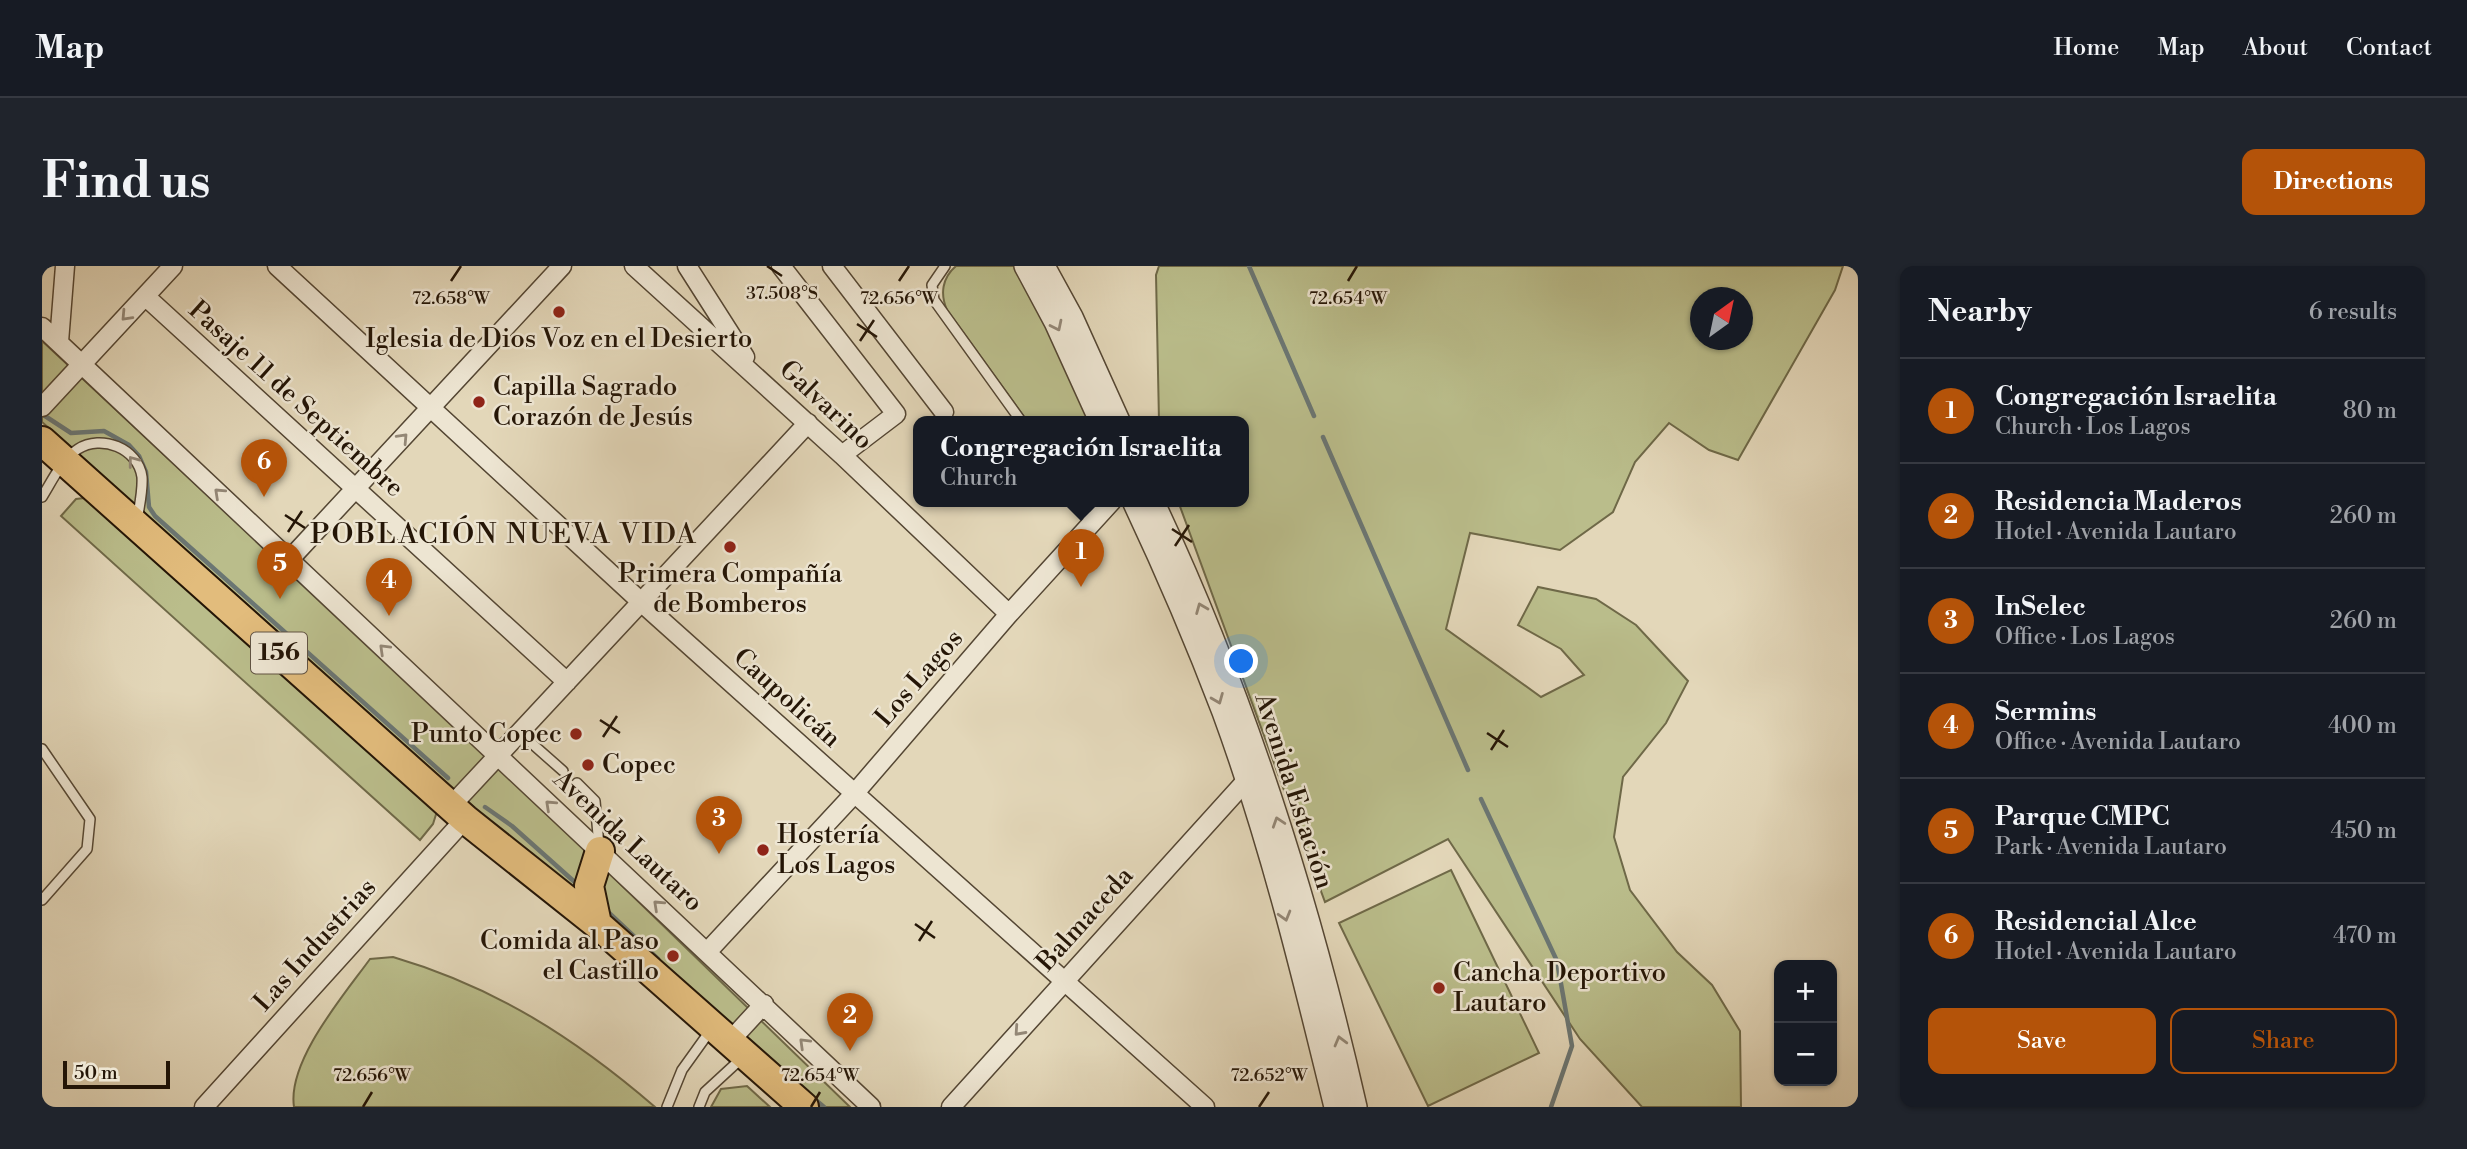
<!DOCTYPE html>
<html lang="en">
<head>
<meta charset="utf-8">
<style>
  :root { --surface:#171b24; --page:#20242c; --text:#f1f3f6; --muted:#9ea1a6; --line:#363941; --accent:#b45309 }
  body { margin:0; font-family:"Libre Bodoni",serif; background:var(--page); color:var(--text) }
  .controls { position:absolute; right:21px; bottom:21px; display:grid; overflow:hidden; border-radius:14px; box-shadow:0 2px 5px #0004 }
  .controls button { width:63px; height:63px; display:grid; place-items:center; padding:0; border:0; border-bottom:2px solid var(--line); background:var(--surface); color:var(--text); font:35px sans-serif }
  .compass { position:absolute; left:1648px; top:21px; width:63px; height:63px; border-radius:50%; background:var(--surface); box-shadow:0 2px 5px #0004; rotate:33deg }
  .scale { position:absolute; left:21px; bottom:18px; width:107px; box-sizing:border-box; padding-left:7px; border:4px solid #241506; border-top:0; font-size:19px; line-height:24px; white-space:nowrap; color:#241506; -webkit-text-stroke:5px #ede5d2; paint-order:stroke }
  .you { position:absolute; left:1200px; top:396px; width:24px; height:24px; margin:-18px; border:5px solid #fff; border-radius:50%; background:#1a73e8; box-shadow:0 0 0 10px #1a73e833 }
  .badge { display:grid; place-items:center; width:46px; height:46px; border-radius:50%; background:var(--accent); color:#fff; font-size:23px; font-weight:700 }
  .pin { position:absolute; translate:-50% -58px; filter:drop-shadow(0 2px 4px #0008) }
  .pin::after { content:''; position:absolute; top:37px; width:24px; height:21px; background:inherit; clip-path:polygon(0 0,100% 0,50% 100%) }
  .popup { position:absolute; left:871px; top:150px; width:336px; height:91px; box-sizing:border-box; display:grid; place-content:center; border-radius:14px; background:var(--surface); filter:drop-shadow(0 2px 5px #0005); font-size:23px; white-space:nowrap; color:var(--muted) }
  .popup b { font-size:26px; color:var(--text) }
  .popup::after { content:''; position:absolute; left:50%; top:100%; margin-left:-14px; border:14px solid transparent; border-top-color:var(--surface) }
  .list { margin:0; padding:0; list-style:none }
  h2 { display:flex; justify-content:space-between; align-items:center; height:91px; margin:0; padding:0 28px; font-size:30px }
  h2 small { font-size:23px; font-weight:400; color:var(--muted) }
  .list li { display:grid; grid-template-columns:46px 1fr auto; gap:21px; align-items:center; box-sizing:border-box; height:105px; padding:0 28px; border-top:2px solid var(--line) }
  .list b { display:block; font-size:26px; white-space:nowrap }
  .list p { margin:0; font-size:23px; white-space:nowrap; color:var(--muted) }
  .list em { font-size:23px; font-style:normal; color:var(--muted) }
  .actions { display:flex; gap:14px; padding:21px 28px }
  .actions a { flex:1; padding:16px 0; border:2px solid var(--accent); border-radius:14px; text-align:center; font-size:24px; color:var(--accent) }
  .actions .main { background:var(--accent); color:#fff }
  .map { position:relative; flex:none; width:1816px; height:841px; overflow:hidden; border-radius:14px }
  header { display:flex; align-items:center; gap:42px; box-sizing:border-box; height:98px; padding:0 35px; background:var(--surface); border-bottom:2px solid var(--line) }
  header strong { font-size:33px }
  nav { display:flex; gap:38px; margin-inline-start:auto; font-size:24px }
  .intro { display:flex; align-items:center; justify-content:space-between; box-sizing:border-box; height:168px; padding:0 42px }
  h1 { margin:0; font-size:49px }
  .button { padding:18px 32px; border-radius:14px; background:var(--accent); color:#fff; font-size:24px; font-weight:700 }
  main { display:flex; gap:42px; padding:0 42px }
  aside { flex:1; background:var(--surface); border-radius:14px; box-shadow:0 2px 5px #0004 }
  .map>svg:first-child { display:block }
</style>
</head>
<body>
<header>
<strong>Map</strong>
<nav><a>Home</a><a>Map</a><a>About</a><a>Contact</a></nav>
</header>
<div class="intro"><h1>Find us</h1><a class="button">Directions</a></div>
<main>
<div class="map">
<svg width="1816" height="841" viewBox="0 0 1816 841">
  <rect width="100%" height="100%" fill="#e3d7b9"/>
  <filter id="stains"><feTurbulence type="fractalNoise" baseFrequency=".00286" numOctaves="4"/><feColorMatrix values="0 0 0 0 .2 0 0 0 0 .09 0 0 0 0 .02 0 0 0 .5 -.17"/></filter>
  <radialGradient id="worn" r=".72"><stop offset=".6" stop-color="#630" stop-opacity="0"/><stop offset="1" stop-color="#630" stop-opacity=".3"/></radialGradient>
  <!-- green -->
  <path fill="#babd8b" stroke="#6f6948" stroke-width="2" fill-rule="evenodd" d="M914,0H976L1053,155H985L905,44C898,28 900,12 914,0Z
    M1117,0H1801L1793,24L1696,194L1667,184L1627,157L1593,196L1571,246L1518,284L1428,267L1404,363L1499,431L1542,409L1519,383L1476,359L1496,321L1554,333L1594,359L1646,415L1624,457L1581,511L1572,571L1588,624L1635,686L1670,719L1698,765L1699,841H1600L1538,773L1406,573L1283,636L1136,235H1202V155H1117L1114,9ZM1658,32H1700V74H1658Z
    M0,75L468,511L808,841H768L0,156Z
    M51,231L396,542L391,558L378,574L19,250L34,233Z
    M1409,604L1497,787L1386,840L1297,657Z
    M351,691C453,721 533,772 613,841H252C245,795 302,729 328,693Z
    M705,820L728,841H669L679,823Z"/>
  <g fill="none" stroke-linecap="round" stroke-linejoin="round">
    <!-- stream -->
    <path stroke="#6b7673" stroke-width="4.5" d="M1207,0L1272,150
      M3,150L29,167L62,165L87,179L97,190L104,206L107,241L113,250L406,512
      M1281,171L1426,504
      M1439,533L1515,695L1530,780L1509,841
      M443,541L470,560L536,619
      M564,644L616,693
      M769,830L782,841"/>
    <!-- service casing -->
    <g stroke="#544633" stroke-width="12">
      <path id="service" d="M903,0L890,19L892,34L979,155
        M0,231C10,215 20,193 36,183C59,168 96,182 100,211C101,225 97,241 95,255
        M1035,235L1050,257
        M478,467L521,505
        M0,483L48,553L45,583L0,634
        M535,517L553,535L557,580
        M625,841L640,804L668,765
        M657,841L663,826L701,791"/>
    </g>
    <!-- minor casing -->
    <g stroke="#544633" stroke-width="21">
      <path id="minor" d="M235,0L609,345L1163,841
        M592,0L800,189L967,348
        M645,0L703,91
        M739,0L854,148L800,189
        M790,0L902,146
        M103,30L525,416
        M0,61L829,841
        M17,76L23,0
        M0,141L131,0
        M248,293L520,0
        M409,540L766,157
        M666,685L812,528L967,348L1070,235
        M688,775L722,738
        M162,841L423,553
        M909,841L1212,506"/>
    </g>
    <!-- tertiary casing -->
    <g stroke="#544633" stroke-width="24">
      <path id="tertiary" d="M983,0L1013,56L1058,155
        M1002,0L1030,51L1077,155
        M1091,235C1124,305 1154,375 1181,446C1228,574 1261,709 1293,841
        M1111,235C1202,427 1267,634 1314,841"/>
    </g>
    <!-- trunk casing -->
    <g stroke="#241506" stroke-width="32">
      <path id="trunk" d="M0,175L423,553L555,658L762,841
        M555,658L547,620L558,585"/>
    </g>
    <!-- service -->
    <use href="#service" stroke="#ede5d2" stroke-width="9"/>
    <!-- minor -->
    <use href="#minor" stroke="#ede5d2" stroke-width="18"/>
    <!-- tertiary -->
    <use href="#tertiary" stroke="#ede5d2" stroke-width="21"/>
    <!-- trunk -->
    <use href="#trunk" stroke="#e2bc7c" stroke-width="28"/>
  </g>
  <!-- one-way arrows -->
  <defs><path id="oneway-chevron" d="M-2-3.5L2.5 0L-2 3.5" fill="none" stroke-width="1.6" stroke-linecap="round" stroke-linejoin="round" transform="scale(1.75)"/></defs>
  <g stroke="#938776">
    <use href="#oneway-chevron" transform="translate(84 50) rotate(133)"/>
    <use href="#oneway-chevron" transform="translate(1015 60) rotate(64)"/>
    <use href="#oneway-chevron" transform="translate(361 172) rotate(-47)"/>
    <use href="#oneway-chevron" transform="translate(91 195) rotate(-127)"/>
    <use href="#oneway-chevron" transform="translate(177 227) rotate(-137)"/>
    <use href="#oneway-chevron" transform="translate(1159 342) rotate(-112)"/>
    <use href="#oneway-chevron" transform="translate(342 383) rotate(-136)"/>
    <use href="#oneway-chevron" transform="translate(1176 433) rotate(68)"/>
    <use href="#oneway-chevron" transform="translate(508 539) rotate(-137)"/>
    <use href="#oneway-chevron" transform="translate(1236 556) rotate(-108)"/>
    <use href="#oneway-chevron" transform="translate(616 639) rotate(-137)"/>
    <use href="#oneway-chevron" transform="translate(1243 650) rotate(74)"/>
    <use href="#oneway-chevron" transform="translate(977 765) rotate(132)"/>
    <use href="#oneway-chevron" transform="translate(1298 775) rotate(-105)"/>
    <use href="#oneway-chevron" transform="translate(762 777) rotate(-136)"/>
  </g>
  <!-- ticks -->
  <path fill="none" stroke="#241506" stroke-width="2.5" d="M725,0L740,10M409,15L419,0M857,15L867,0M1306,15L1315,0M815,58L835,71M818,75L832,54M243,249L263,262M1130,263L1150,276M246,266L260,245M1133,280L1147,259M558,454L578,467M1445,467L1466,481M561,471L575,450M1449,484L1462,464M873,658L893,672M877,675L890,655M321,841L330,826M769,841L778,826M1217,841L1227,826"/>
  <!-- markers -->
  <g fill="#8f2418" stroke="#ede5d2" stroke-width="2.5">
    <circle cx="517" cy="46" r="7"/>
    <circle cx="437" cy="136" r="7"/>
    <circle cx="688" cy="281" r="7"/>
    <circle cx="534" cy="468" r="7"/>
    <circle cx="546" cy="499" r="7"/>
    <circle cx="721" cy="584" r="7"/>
    <circle cx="631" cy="690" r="7"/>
    <circle cx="1397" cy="722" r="7"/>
  </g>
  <g text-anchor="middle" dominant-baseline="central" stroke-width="5" stroke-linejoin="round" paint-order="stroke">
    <!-- shield labels -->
    <rect fill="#ede5d2" stroke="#605343" stroke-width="2" x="209" y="366.5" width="56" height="41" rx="5"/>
    <g font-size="24" font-weight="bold" fill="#241506">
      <text x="237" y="387">156</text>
    </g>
    <!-- poi labels -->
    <g font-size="26" fill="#241506" stroke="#ede5d2" text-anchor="start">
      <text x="517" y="73" text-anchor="middle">Iglesia de Dios Voz en el Desierto</text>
      <text x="451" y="121">Capilla Sagrado<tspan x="451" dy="30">Corazón de Jesús</tspan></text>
      <text x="688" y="308" text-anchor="middle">Primera Compañía<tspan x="688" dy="30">de Bomberos</tspan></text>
      <text x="520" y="468" text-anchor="end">Punto Copec</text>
      <text x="560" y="499">Copec</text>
      <text x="735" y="569">Hostería<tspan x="735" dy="30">Los Lagos</tspan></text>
      <text x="617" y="675" text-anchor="end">Comida al Paso<tspan x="617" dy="30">el Castillo</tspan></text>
      <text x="1411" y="707">Cancha Deportivo<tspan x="1411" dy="30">Lautaro</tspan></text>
    </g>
    <!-- street labels -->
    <g font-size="26" fill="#241506" stroke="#ede5d2">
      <text transform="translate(254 133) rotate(42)">Pasaje 11 de Septiembre</text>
      <text transform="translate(784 139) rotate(43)">Galvarino</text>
      <text transform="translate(877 412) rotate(-49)">Los Lagos</text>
      <text transform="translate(745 432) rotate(42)">Caupolicán</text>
      <text transform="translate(1252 525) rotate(72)">Avenida Estación</text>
      <text transform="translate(586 575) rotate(43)">Avenida Lautaro</text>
      <text transform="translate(1043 653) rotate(-48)">Balmaceda</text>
      <text transform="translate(273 679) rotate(-48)">Las Industrias</text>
    </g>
    <!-- neighbourhood labels -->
    <g font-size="28" letter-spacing="2" fill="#241506" stroke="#ede5d2">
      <text x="462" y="268">POBLACIÓN NUEVA VIDA</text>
    </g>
  </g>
  <g font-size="18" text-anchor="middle" fill="#241506" stroke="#ede5d2" stroke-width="5" stroke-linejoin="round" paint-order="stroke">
    <text x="740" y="33">37.508°S</text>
    <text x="409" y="38">72.658°W</text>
    <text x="857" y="38">72.656°W</text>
    <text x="1306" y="38">72.654°W</text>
    <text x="330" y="815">72.656°W</text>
    <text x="778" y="815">72.654°W</text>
    <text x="1227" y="815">72.652°W</text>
  </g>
  <rect width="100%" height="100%" filter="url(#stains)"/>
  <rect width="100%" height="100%" fill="url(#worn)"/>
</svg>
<div class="controls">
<button>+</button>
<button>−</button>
</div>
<svg class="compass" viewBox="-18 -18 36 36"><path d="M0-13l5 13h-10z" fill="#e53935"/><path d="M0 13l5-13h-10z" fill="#9ea1a6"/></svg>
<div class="scale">50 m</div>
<div class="you"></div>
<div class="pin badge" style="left:1039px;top:321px">1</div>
<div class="popup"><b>Congregación Israelita</b>Church</div>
<div class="pin badge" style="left:808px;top:785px">2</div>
<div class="pin badge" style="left:677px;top:588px">3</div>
<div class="pin badge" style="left:347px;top:350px">4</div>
<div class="pin badge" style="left:238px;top:333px">5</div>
<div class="pin badge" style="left:222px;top:231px">6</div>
</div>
<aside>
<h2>Nearby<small>6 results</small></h2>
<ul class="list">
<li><span class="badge">1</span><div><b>Congregación Israelita</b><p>Church · Los Lagos</p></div><em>80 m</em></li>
<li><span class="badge">2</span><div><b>Residencia Maderos</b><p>Hotel · Avenida Lautaro</p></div><em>260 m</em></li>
<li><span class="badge">3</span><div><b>InSelec</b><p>Office · Los Lagos</p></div><em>260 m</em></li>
<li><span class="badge">4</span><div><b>Sermins</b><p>Office · Avenida Lautaro</p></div><em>400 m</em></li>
<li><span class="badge">5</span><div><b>Parque CMPC</b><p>Park · Avenida Lautaro</p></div><em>450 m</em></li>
<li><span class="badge">6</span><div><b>Residencial Alce</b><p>Hotel · Avenida Lautaro</p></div><em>470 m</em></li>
</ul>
<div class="actions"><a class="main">Save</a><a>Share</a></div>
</aside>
</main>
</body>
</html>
